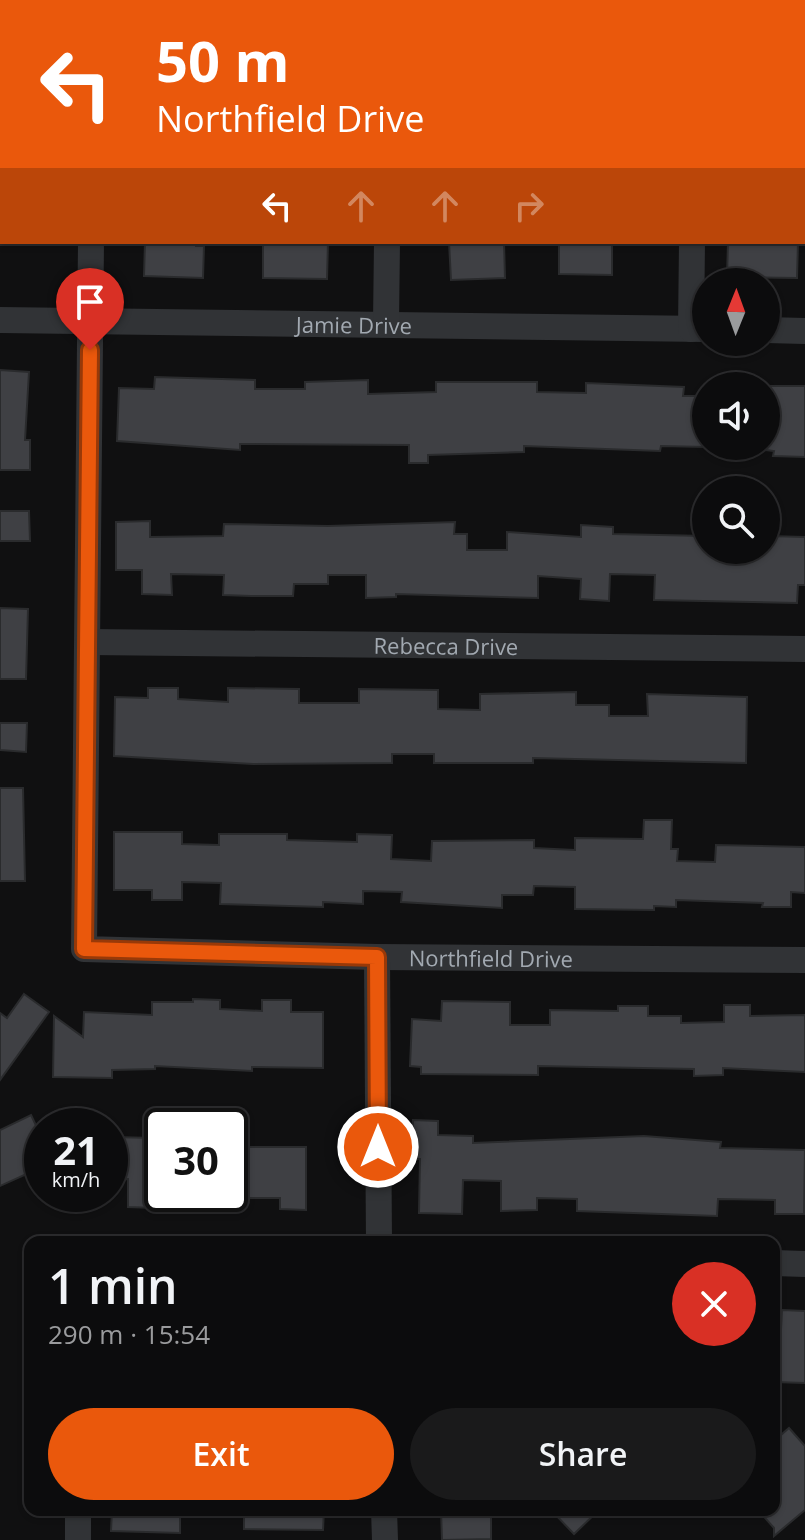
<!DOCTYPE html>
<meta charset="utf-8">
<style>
body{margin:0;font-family:"Open Sans",sans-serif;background:#1a1a1b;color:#f1f3f6;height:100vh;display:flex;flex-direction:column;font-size:30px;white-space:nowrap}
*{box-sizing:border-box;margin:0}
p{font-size:26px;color:#9a9b9d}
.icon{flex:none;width:44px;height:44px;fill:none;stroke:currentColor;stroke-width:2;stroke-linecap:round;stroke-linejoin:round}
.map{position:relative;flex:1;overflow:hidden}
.panel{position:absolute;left:24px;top:1236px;width:756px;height:280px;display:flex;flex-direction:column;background:#0c0c0d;border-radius:16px;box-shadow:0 2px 6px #0004,0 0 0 2px #2c2c2e}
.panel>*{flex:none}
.top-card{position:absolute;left:0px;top:0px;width:806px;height:244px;box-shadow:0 2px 6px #0004,0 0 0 2px #2c2c2e;background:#ea580c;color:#fff;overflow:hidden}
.needle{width:52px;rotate:1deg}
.buttons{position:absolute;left:692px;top:268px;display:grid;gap:16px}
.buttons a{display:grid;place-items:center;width:88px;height:88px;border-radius:50%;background:#0c0c0d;box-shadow:0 2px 6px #0004,0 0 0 2px #2c2c2e;font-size:40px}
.speed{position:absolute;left:24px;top:1108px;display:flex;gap:16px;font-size:40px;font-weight:700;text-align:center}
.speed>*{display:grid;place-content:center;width:104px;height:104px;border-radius:50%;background:#0c0c0d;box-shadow:0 2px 6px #0004,0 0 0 2px #2c2c2e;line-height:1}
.speed small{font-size:20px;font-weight:400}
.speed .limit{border:4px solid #111;border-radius:12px;background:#fff;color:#111}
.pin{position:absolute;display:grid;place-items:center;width:68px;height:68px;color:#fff;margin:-82px -34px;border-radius:50% 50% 50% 0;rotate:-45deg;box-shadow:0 0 8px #0007}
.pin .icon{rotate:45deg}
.me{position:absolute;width:88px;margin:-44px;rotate:0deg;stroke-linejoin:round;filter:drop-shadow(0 0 6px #0008)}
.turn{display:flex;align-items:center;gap:28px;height:168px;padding:0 24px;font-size:36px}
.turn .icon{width:104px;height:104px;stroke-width:2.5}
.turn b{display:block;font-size:56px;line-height:68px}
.lanes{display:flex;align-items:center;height:76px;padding:0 24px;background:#0003;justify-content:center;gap:40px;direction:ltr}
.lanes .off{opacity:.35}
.round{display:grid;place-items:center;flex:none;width:84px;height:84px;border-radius:42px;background:#1a1a1b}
.overview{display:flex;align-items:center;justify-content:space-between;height:136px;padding:0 24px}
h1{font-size:48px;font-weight:600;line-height:60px}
.cta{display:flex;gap:16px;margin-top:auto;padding:16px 24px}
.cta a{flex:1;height:92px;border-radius:48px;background:#ea580c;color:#fff;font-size:32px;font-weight:600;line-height:92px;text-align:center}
.cta a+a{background:#1a1a1b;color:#f1f3f6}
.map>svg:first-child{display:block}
</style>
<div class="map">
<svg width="805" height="1540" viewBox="0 0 805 1540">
<rect width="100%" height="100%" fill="#101011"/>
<g fill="#3f4044" stroke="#2a2b2d" stroke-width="2">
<path d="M 145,242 L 196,242 L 196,246 L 204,246 L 203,278 L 144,276 Z"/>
<path d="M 263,242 L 328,242 L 327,279 L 263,278 Z"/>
<path d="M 449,242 L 504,242 L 505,278 L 451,280 Z"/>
<path d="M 612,242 L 612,275 L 559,274 L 559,243 Z"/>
<path d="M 728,242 L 798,242 L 797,278 L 727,277 Z"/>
<path d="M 0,370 L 29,372 L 25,440 L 30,440 L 30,470 L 0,470 Z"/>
<path d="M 155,377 L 255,380 L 255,389 L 305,389 L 305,382 L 368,380 L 368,394 L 436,392 L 436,382 L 537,382 L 537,392 L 586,393 L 586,383 L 684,387 L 683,396 L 706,396 L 706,447 L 661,446 L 660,451 L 524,446 L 524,452 L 428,455 L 428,463 L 409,463 L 409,445 L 240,444 L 240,450 L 117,441 L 119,388 L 154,389 Z"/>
<path d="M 766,386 L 805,386 L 805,457 L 773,456 L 774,451 L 766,450 Z"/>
<path d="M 0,511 L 29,511 L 30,541 L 0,541 Z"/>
<path d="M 150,521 L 150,537 L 223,536 L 224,524 L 328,526 L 455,522 L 454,534 L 467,534 L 467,550 L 507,550 L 507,532 L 581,537 L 581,525 L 613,527 L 613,534 L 706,536 L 706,550 L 768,550 L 769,536 L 805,537 L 805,585 L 798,585 L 797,603 L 654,600 L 655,575 L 610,574 L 609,601 L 580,599 L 581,579 L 538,576 L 538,598 L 396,594 L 396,597 L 366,598 L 366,575 L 328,575 L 328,584 L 294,584 L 293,596 L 251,596 L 223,595 L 224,575 L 171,574 L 172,595 L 142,594 L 142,570 L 116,570 L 116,522 Z"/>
<path d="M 0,608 L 28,609 L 26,679 L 0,679 Z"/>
<path d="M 148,688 L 178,688 L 178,699 L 228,702 L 228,688 L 299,689 L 299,703 L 359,703 L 359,689 L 438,690 L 438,709 L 480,710 L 480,694 L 576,692 L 576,705 L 609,705 L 609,716 L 648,716 L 647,694 L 747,697 L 746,763 L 533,758 L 533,763 L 434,763 L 434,754 L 392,754 L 392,763 L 253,764 L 114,756 L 115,697 L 148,698 Z"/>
<path d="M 0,723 L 27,723 L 26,752 L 0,750 Z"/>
<path d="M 0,788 L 23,788 L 25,881 L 0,881 Z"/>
<path d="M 644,820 L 672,820 L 671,849 L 678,849 L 677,861 L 715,862 L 716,845 L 805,847 L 805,893 L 791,892 L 791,907 L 762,907 L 763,903 L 676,900 L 676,907 L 654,906 L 654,910 L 575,909 L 575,887 L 534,886 L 533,895 L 502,895 L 502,908 L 401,902 L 402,892 L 363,891 L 363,904 L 323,902 L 323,907 L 220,904 L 221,883 L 182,882 L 182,900 L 152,900 L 152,890 L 114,890 L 114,832 L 182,832 L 182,844 L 219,845 L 219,834 L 287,834 L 287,840 L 357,842 L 357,834 L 392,835 L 391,859 L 431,861 L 432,841 L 534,840 L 534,848 L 575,850 L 575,838 L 643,839 Z"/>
<path d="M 24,994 L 49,1012 L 0,1080 L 0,1013 L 7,1018 Z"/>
<path d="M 193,999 L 220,1000 L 220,1009 L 262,1011 L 262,1000 L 291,1000 L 291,1012 L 323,1012 L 323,1068 L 252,1067 L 252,1071 L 155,1066 L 155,1069 L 112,1070 L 112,1078 L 53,1077 L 54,1016 L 83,1037 L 84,1012 L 152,1015 L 152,1002 L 193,1002 Z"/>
<path d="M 442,1001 L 510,1002 L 510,1025 L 550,1025 L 550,1010 L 618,1011 L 618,1006 L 648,1006 L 648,1016 L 681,1016 L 681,1023 L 724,1022 L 724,1005 L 750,1005 L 750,1016 L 805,1015 L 805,1072 L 723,1068 L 723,1075 L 694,1076 L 694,1069 L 538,1066 L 538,1075 L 421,1074 L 421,1067 L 410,1066 L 412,1019 L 441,1021 Z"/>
<path d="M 31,1115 L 42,1138 L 42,1167 L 0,1186 L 0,1130 Z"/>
<path d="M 413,1120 L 438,1121 L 438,1135 L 473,1136 L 473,1143 L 644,1136 L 721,1142 L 720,1148 L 805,1150 L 804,1214 L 775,1214 L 775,1200 L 718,1199 L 717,1216 L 577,1211 L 577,1199 L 537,1198 L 537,1210 L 501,1211 L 501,1181 L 463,1180 L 462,1214 L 419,1213 L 420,1159 L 412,1159 Z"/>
<path d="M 110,1137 L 156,1138 L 155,1208 L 128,1207 L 128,1179 L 110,1180 Z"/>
<path d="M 230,1147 L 306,1147 L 306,1210 L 280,1209 L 280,1198 L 230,1198 Z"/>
<path d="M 782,1310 L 805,1311 L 805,1383 L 774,1382 L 774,1329 L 781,1329 Z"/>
<path d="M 789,1428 L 805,1446 L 805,1510 L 774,1536 L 774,1528 L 758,1510 L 774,1510 L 774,1441 Z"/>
<path d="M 112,1510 L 180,1510 L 180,1533 L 111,1531 Z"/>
<path d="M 244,1510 L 324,1510 L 323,1530 L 244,1529 Z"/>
<path d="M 441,1510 L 491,1510 L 491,1539 L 442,1540 Z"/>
<path d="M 551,1510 L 599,1510 L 574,1534 Z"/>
</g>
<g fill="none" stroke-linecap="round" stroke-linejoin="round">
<g stroke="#313336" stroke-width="26">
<path d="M 694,0 L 694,2"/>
<path d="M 804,89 L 805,89"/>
<path id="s1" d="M 91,242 L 84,949 L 377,957 L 805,960"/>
<path id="s2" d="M 0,320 L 706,329"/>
<path d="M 386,323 L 387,242"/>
<path d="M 691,329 L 692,242"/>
<path d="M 766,330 L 805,331"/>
<path id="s3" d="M 88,642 L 805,649"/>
<path d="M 377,957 L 379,1242"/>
<path d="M 774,1263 L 805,1264"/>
<path d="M 384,1510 L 385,1540"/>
<path d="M 78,1540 L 78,1510"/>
</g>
</g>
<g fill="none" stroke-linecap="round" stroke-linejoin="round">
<g stroke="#983908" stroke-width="20">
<path id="route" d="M 90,350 L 84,949 L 377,957 L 378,1147"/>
</g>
<use href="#route" stroke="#ea580c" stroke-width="14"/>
</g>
<g text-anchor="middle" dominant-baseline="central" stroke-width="7" stroke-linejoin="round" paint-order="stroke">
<g font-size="22" fill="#a2a9b1" stroke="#0b0b0c">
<text stroke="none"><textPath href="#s2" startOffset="354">Jamie Drive</textPath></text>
<text stroke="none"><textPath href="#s3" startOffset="358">Rebecca Drive</textPath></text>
<text stroke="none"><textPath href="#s1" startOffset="1114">Northfield Drive</textPath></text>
</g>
</g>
</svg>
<div class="buttons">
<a><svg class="needle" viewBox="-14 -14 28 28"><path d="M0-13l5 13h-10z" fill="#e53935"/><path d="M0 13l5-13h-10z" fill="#9a9b9d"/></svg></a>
<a><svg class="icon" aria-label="sound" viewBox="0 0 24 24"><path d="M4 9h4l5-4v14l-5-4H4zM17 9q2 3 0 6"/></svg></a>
<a><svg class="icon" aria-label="search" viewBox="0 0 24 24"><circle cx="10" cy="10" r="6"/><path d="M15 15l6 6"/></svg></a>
</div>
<div class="speed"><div>21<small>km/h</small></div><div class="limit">30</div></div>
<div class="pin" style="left:90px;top:350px;background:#d93025"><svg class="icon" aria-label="arrive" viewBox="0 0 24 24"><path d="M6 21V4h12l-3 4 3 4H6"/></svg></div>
<svg class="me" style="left:378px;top:1147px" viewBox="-20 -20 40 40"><circle r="17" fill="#ea580c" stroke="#fff" stroke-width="3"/><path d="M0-11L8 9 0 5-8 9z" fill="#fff"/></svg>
<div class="top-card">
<div class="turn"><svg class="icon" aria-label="left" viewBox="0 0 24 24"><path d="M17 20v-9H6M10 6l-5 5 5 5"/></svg><div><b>50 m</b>Northfield Drive</div></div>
<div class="lanes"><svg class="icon" aria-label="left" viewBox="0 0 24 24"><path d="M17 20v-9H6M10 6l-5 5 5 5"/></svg><svg class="icon off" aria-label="ahead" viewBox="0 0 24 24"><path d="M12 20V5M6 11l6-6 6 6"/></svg><svg class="icon off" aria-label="ahead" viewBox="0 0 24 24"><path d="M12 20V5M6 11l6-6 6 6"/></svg><svg class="icon off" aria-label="right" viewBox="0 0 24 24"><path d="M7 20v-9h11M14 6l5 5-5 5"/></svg></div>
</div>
<section class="panel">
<div class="overview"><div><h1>1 min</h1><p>290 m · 15:54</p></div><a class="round" style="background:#d93025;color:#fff"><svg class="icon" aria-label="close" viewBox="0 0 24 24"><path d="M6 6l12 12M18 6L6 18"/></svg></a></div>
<div class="cta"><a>Exit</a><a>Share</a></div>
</section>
</div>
